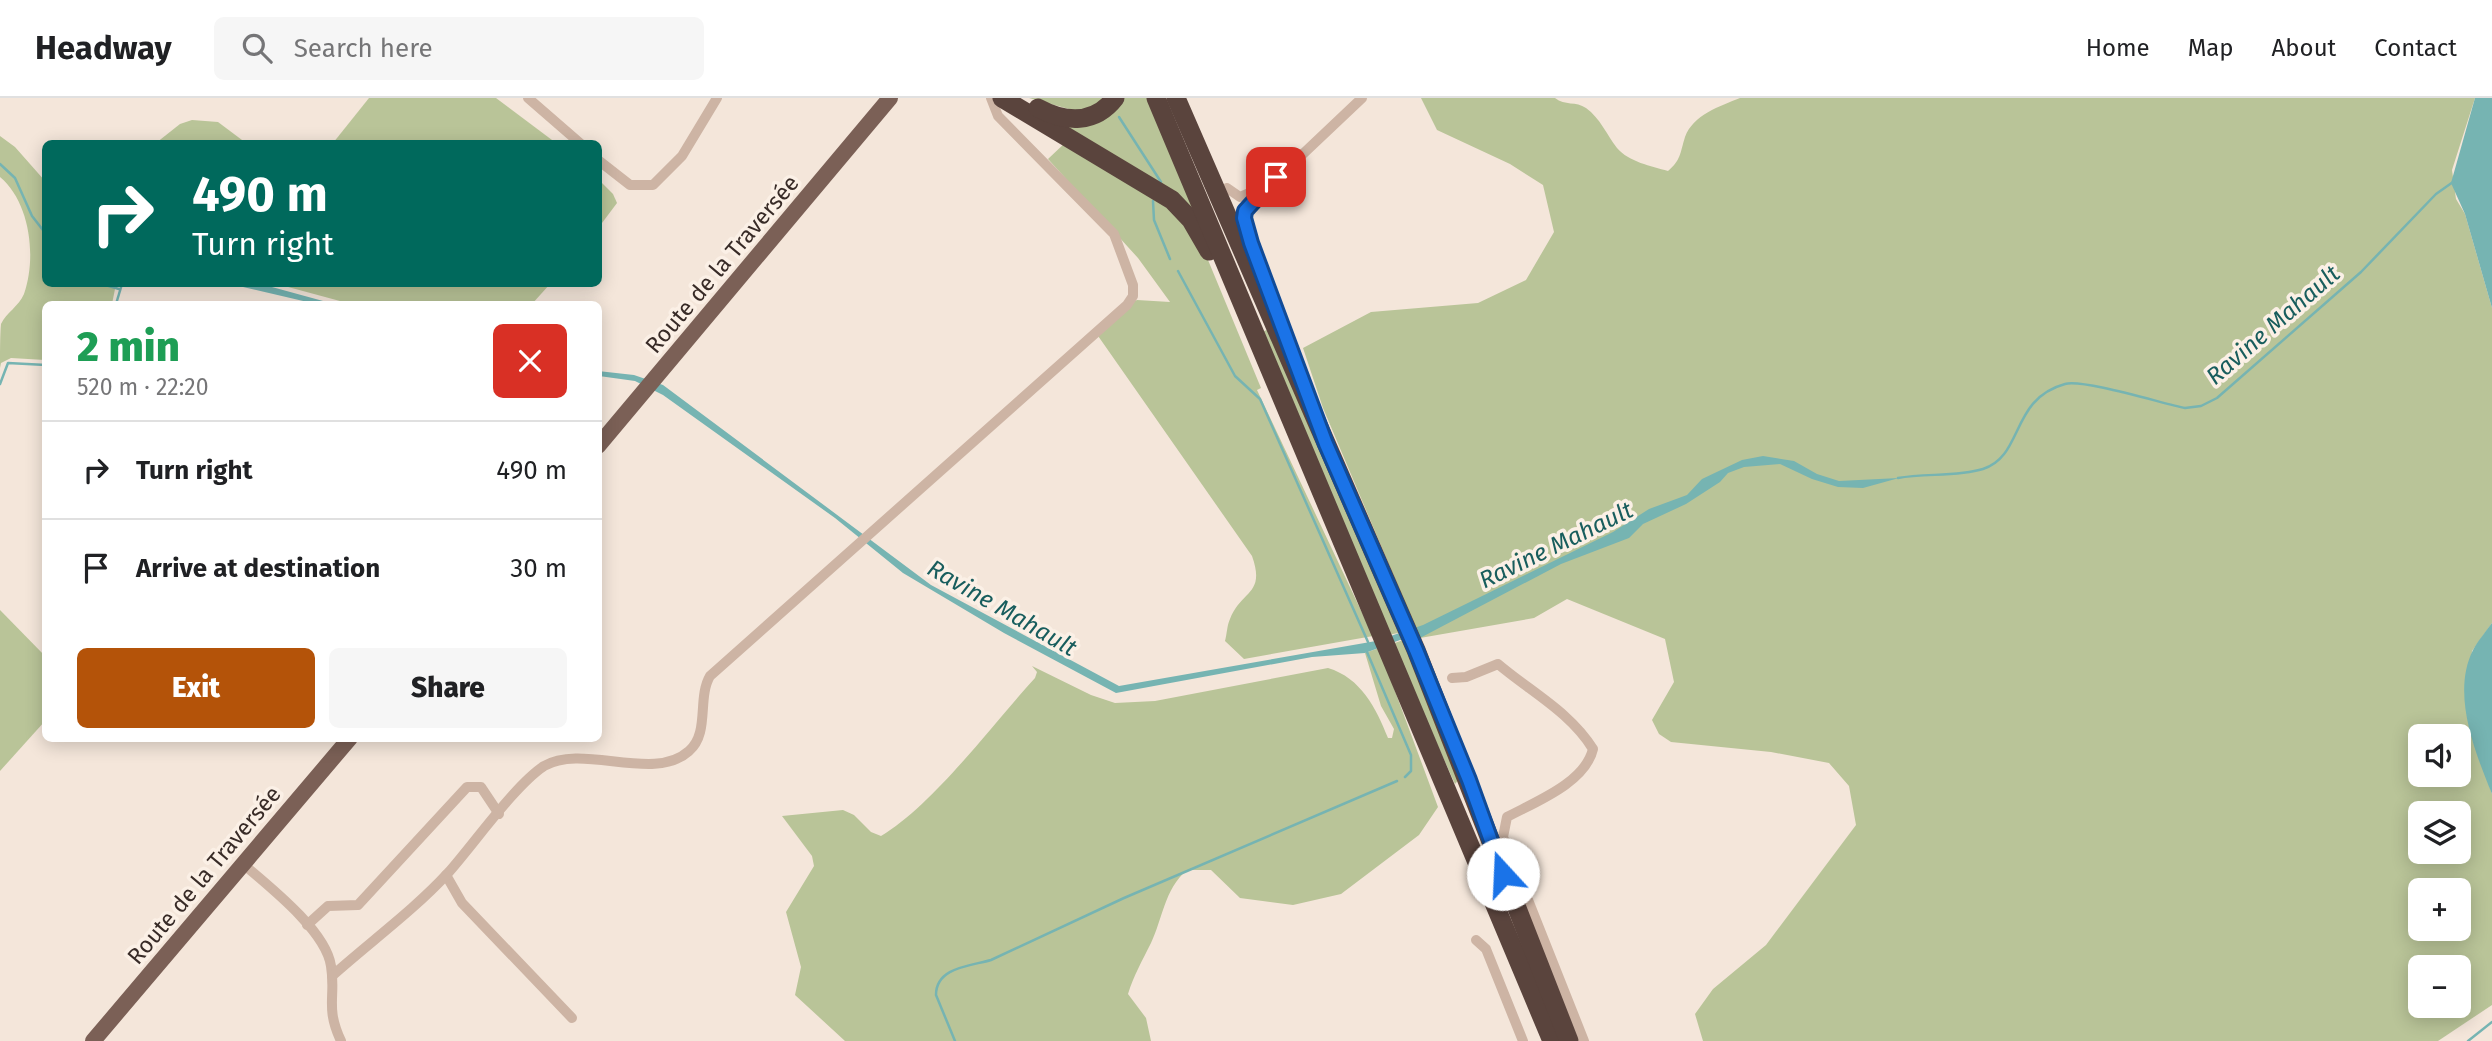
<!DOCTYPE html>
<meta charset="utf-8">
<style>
body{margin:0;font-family:"Fira Sans",sans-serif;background:#f6f6f6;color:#202124;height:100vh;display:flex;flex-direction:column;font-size:26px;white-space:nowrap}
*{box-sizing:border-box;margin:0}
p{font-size:23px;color:#757577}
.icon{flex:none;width:38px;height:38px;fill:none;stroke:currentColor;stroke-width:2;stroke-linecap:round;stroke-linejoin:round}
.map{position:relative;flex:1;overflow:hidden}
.sheet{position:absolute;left:42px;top:203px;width:560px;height:441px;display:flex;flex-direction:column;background:#fff;border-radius:10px;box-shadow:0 4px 18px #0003}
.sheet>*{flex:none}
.top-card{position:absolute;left:42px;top:42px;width:560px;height:147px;border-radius:10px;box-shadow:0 4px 18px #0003;background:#00695c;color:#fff;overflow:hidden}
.controls{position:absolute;left:2408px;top:626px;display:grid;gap:14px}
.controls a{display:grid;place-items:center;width:63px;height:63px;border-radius:10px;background:#fff;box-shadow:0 4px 18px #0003;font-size:35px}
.pin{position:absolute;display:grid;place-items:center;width:60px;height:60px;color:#fff;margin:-30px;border-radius:14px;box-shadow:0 4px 10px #0006}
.me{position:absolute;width:77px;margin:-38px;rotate:340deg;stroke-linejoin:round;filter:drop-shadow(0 0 5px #0008)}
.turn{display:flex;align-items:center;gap:24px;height:147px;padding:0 35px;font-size:32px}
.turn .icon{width:91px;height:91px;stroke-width:2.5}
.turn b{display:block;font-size:49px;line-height:60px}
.round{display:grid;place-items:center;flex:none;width:74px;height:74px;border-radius:10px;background:#f6f6f6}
.summary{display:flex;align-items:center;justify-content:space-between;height:119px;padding:0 35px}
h1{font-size:42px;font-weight:800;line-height:52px;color:#1e9e55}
.action{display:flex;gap:14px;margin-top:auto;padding:14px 35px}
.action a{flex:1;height:80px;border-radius:10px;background:#b45309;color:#fff;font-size:28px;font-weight:800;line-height:80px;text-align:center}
.action a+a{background:#f6f6f6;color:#202124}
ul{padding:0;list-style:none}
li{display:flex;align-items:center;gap:21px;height:98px;padding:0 35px;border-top:2px solid #e0e0e0}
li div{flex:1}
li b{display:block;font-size:26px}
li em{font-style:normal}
header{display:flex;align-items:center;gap:42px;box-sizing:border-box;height:98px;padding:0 35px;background:#fff;border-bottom:2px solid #e0e0e0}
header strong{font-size:33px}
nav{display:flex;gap:38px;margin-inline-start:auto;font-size:24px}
.search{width:490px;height:63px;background:#f6f6f6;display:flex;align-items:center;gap:18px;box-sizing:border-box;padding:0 24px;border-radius:10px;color:#757577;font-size:26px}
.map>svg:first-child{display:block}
</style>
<header>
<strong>Headway</strong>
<div class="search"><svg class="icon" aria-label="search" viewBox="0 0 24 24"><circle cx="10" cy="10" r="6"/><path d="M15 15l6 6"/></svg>Search here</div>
<nav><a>Home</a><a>Map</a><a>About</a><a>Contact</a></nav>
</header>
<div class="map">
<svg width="2492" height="943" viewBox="0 0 2492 943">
<rect width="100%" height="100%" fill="#f4e6da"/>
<g fill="#b9c498" fill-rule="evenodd">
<path d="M 369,0 L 496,0 L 556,45 L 333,45 Z"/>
<path d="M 1029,0 L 1111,0 L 1087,16 Z"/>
<path d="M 1124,0 L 1148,0 L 1194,113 L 1063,29 Z"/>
<path d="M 1421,0 L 1555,0 C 1565,8 1576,3 1586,10 C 1600,20 1607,37 1617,50 C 1629,64 1651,68 1668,73 C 1681,62 1680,55 1685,39 C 1693,17 1720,8 1740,0 L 2475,0 L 2452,72 L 2456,101 L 2465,116 L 2492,210 L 2492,525 L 2472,553 L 2468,623 L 2492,696 L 2492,907 L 2438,943 L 1703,943 L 1695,916 L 1713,891 L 1766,847 L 1856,727 L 1849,688 L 1829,665 L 1771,654 L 1671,644 L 1659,636 L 1652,622 L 1674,584 L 1665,541 L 1567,501 L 1534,520 L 1420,540 L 1323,310 L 1303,250 L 1371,214 L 1478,205 L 1526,182 L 1554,134 L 1543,87 L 1510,66 L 1437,32 ZM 2420,639 L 2459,639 L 2459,677 L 2420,677 ZM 2420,716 L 2459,716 L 2459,754 L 2420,754 ZM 2420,793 L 2459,793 L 2459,831 L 2420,831 ZM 2420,870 L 2459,870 L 2459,908 L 2420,908 Z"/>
<path d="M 192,22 L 218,24 L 246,45 L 156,45 L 180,26 Z"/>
<path d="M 0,38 L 15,49 L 45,83 L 46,186 L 116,186 L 112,206 L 46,206 L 45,262 L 11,260 L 1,265 L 0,270 C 0,258 0,236 1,226 C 6,215 19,208 24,196 C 37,159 30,104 0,79 Z"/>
<path d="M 1067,43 L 1170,106 L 1208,162 L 1261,290 L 1257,292 L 1373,538 L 1244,561 L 1225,543 C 1227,536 1227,527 1230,521 C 1241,492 1266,497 1252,458 L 1096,235 L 1127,207 L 1137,202 L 1170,204 L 1138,160 L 1048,61 Z"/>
<path d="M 599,82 L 613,96 L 617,105 L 599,129 Z"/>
<path d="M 277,186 L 550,186 L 532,206 L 351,206 Z"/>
<path d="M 1270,231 L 1403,534 L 1388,537 L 1261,234 Z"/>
<path d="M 0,512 L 46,559 L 45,623 L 0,673 Z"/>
<path d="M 1406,541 L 1461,679 L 1455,686 L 1392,546 Z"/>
<path d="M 1379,550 L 1438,709 L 1419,737 L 1341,796 L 1293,807 L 1240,800 L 1211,772 L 1187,772 C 1164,792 1163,820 1151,845 C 1142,863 1134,877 1128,896 L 1146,920 L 1151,943 L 845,943 L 795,897 L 801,869 L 786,814 L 814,768 L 812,758 L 782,718 L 843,712 L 854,717 L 871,734 L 881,738 C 933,707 993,626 1035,580 L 1037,574 L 1032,568 L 1091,597 L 1115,605 L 1155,603 L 1328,570 C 1361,580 1376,610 1388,640 L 1392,640 L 1394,631 L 1381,608 L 1365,555 Z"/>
</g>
<g fill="#76b4b2">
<path d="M 2475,0 L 2492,0 L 2492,210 L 2465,116 L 2451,85 Z"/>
<path d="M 230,186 L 261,186 L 334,206 L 316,206 Z"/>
<path d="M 598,273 L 634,277 L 663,287 L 931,487 L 1119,588 L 1376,543 L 1423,527 L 1613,434 L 1649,411 L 1687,397 L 1702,381 L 1742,362 L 1763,358 L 1794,363 L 1817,376 L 1839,383 L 1899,380 L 1863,390 L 1838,389 L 1812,381 L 1780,366 L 1744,369 L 1728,375 L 1720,384 L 1686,406 L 1643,426 L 1629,440 L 1561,466 L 1420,540 L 1400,542 L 1365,555 L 1312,559 L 1116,595 L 1004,535 L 903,475 L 835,420 L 663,297 L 635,283 L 599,278 Z"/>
<path d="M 2492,525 L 2492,696 C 2475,654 2451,596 2473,552 C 2478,543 2486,533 2492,525 Z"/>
</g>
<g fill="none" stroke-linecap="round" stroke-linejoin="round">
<g stroke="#76b4b2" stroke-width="2.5">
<path d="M 1119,19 L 1161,84"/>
<path d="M 0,66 L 15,80 L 32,118 L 46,136"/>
<path d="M 1153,103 L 1154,122 L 1170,161"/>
<path d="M 1178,173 L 1235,278 L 1260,301 L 1368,544"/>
<path d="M 102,186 L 119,191"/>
<path d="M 116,206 L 122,186"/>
<path d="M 0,286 L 8,265 L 46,267"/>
<path d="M 1898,380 C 1925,375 1957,379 1983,371 C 2024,358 2010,301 2065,286 C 2083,281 2161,305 2185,310 L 2201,308 L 2217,300 L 2361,174 L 2436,96 L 2453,84"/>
<path d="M 1367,554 L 1411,657 L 1411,673 L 1405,679"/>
<path d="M 955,943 L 936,897 C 936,869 971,868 991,862 L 1124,800 L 1397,683"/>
<path d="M 2468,943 L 2492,924"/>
</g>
<g stroke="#cdb4a4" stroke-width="10">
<path d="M 528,0 L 581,46"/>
<path d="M 598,62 L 630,87 L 653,87 L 682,58 L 717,0"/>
<path d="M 1227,90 L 1240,99 L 1258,91"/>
<path d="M 1251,145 L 1243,120 L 1248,108 L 1362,0"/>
<path d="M 1452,580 L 1466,579 L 1498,566 C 1531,594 1570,614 1593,651 C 1585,685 1535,704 1507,719 L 1503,739 L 1584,943"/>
<path d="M 243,766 C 270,789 326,833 331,868 C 336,899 325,909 341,943"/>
<path d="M 446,777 L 462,805 L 572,920"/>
<path d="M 307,827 L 328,808 L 358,807 L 467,689 L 481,689 L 499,716"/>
<path d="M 1476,842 L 1486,851 L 1523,943"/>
<path d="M 332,878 C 370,844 414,812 448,775 C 473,747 515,687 544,668 C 583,645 654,685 689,653 C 710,635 697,600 710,578 L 1127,207 L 1133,198 L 1133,187 L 1114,136 L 998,18 L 991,0"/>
</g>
<g stroke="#7b6056" stroke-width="16">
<path d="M 598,348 L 890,0"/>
<path d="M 93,943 L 350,640"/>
</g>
<g stroke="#5a443d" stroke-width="19">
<path d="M 1002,0 L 1172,102 L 1191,122 L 1209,153"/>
<path d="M 1156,0 L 1552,943"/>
<path d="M 1176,0 L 1416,552 L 1569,943"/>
<path d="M 1038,10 C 1066,25 1095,26 1115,0"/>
</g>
</g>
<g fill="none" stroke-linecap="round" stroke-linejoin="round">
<g stroke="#114b97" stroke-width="18">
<path id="route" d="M 1276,79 L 1245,113 L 1244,120 L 1251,145 L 1326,346 L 1416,552 L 1469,682 L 1503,776"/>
</g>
<use href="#route" stroke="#1a73e8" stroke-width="12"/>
</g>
<g text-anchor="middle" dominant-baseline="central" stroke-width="7" stroke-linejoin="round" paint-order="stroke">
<g font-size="23" fill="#382b27" stroke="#fbf0e6">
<text transform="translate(722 166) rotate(-50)">Route de la Traversée</text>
<text transform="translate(204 777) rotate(-50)">Route de la Traversée</text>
</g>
<g font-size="24" font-style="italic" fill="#185d5d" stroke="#fbf0e6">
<text transform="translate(2273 227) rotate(-41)">Ravine Mahault</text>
<text transform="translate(1556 447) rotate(-26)">Ravine Mahault</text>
<text transform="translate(1002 510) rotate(30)">Ravine Mahault</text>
</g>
</g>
</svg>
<div class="controls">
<a><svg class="icon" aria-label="sound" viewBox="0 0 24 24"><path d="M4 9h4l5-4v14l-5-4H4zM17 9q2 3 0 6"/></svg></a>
<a><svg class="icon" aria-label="layers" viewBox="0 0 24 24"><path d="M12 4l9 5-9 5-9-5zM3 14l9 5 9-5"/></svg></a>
<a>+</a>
<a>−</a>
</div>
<div class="pin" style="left:1276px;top:79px;background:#d93025"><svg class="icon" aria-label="arrive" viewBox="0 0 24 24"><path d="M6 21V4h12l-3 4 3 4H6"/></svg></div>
<svg class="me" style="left:1503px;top:776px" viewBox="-20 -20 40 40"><circle r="19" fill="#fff"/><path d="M0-13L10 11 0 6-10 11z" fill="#1a73e8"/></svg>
<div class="top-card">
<div class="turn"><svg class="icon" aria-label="right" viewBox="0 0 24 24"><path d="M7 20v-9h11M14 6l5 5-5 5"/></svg><div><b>490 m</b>Turn right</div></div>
</div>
<section class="sheet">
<div class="summary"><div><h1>2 min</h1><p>520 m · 22:20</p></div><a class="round" style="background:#d93025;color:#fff"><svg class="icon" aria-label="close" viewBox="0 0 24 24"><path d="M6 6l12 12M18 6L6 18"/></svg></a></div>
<ul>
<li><svg class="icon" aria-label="right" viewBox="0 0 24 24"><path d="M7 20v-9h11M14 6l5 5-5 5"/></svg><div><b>Turn right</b></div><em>490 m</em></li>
<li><svg class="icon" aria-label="arrive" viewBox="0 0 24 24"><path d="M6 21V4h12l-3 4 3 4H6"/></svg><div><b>Arrive at destination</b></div><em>30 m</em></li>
</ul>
<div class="action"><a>Exit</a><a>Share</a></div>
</section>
</div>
